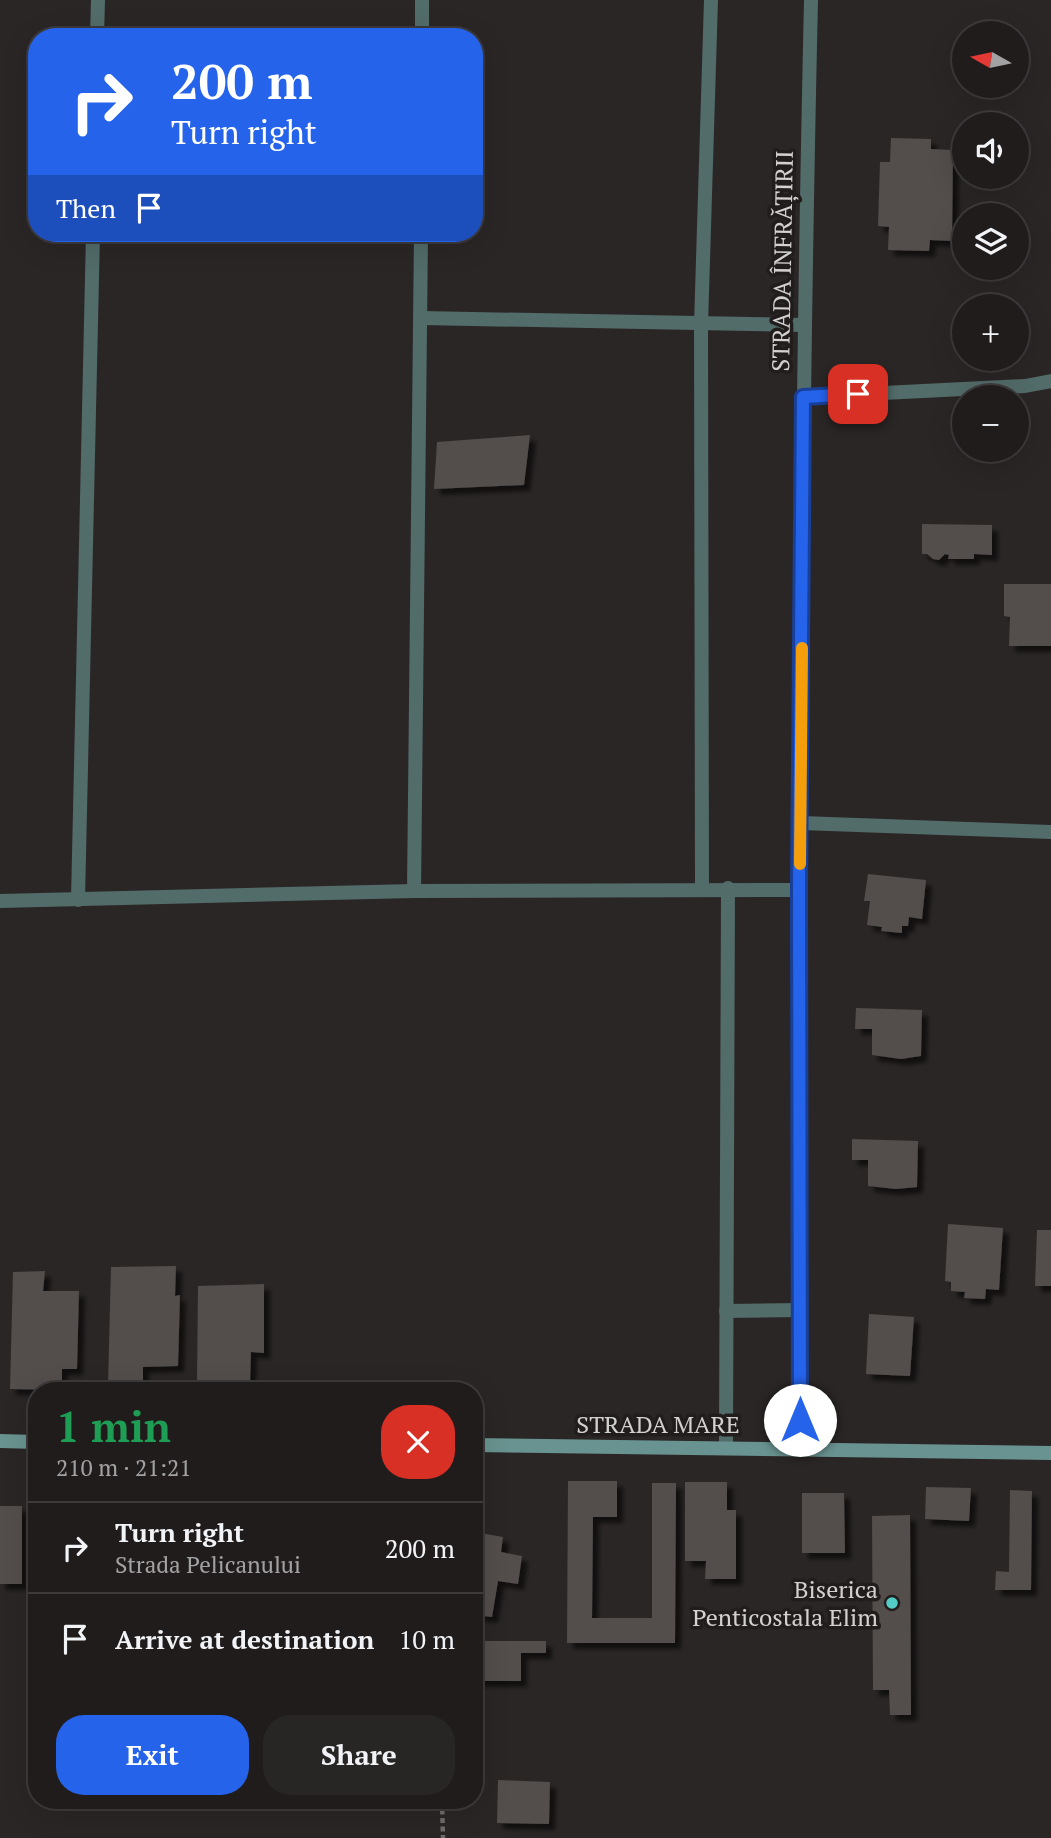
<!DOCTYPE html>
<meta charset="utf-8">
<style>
body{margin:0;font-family:"PT Serif",serif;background:#282525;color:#f1f3f6;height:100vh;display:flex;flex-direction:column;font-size:26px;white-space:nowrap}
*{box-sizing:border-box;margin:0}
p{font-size:23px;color:#a2a1a3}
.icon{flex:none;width:38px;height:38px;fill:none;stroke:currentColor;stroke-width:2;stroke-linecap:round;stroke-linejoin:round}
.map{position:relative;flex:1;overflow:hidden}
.side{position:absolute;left:28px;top:1382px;width:455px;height:427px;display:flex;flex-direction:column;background:#201c1c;border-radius:28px;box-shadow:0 7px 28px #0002,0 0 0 2px #3d3a3b}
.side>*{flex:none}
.top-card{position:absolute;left:28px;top:28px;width:455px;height:214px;border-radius:28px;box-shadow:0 7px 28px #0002,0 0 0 2px #3d3a3b;background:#2563eb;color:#fff;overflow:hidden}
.needle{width:46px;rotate:279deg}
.fabs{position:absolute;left:952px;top:21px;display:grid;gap:14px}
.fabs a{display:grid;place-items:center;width:77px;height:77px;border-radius:50%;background:#201c1c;box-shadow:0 7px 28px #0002,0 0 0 2px #3d3a3b;font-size:35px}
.pin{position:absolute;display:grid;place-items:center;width:60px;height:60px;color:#fff;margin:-30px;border-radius:14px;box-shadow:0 4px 10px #0006}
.me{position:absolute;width:77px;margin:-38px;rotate:0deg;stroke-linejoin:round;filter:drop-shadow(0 0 5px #0008)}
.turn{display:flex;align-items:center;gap:24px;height:147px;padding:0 28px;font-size:32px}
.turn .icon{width:91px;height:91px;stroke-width:2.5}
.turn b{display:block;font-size:49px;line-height:60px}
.then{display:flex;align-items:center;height:66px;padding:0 28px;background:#0003;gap:14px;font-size:26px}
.round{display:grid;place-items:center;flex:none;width:74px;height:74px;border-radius:28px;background:#282525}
.overview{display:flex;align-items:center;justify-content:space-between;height:119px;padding:0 28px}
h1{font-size:42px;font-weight:700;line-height:52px;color:#1e9e55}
.primary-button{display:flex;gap:14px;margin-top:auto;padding:14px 28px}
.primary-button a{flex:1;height:80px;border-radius:28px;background:#2563eb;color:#fff;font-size:28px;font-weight:700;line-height:80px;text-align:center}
.primary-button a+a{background:#282525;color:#f1f3f6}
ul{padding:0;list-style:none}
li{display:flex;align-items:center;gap:21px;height:91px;padding:0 28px;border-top:2px solid #3d3a3b}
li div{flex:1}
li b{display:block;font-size:26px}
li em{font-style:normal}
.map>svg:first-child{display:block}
</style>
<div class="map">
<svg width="1051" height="1838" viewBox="0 0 1051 1838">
<defs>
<filter id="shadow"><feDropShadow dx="6" dy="6" stdDeviation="2" flood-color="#0009"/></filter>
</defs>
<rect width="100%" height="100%" fill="#2b2626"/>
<g fill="#524d4c" filter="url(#shadow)">
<path d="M 891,138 L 931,139 L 931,149 L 953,150 L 952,241 L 930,240 L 929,251 L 888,250 L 889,227 L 878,226 L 880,162 L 890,162 Z"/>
<path d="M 530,435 L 524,485 L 434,489 L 437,442 Z"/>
<path d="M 922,524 L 992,525 L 992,555 L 974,554 L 974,559 L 948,559 L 949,555 L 945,554 L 939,560 L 933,559 L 927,554 L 922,554 Z"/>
<path d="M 1004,584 L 1051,584 L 1051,646 L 1009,646 L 1010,617 L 1004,616 Z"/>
<path d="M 868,874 L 926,880 L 922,919 L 909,917 L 908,926 L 902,926 L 902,933 L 881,931 L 882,927 L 867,925 L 870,901 L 864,901 Z"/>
<path d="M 856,1008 L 922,1010 L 921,1056 L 901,1059 L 872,1055 L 872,1029 L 855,1029 Z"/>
<path d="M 852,1139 L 918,1141 L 917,1187 L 896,1189 L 868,1186 L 868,1160 L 852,1160 Z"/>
<path d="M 948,1224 L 1003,1228 L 999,1290 L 986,1289 L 985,1299 L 964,1298 L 965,1292 L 951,1291 L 951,1282 L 945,1281 Z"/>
<path d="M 1037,1230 L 1051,1230 L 1051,1286 L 1035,1286 Z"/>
<path d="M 176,1266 L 175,1296 L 180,1295 L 178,1366 L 143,1367 L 143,1387 L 108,1385 L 111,1267 Z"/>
<path d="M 45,1271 L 43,1291 L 79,1291 L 77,1369 L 62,1369 L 62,1390 L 10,1389 L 13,1272 Z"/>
<path d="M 264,1284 L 264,1353 L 251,1352 L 250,1383 L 197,1383 L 198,1286 Z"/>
<path d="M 869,1314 L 914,1317 L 910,1376 L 866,1374 Z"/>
<path d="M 32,1478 L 37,1478 L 37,1582 L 31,1582 Z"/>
<path d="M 568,1481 L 617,1481 L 617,1517 L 593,1517 L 592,1618 L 652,1618 L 652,1483 L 676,1483 L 675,1643 L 567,1643 Z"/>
<path d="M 685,1482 L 727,1482 L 727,1510 L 736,1510 L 736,1579 L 705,1579 L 706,1561 L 685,1561 Z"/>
<path d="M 926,1487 L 971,1488 L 969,1521 L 925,1519 Z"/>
<path d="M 1010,1490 L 1032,1491 L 1031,1590 L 995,1590 L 996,1571 L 1009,1572 Z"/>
<path d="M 802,1493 L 844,1493 L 845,1553 L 802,1553 Z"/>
<rect x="0" y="1506" width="22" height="78"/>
<path d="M 910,1515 L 911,1715 L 890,1715 L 889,1690 L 873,1690 L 872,1516 Z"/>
<path d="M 474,1532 L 503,1537 L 501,1552 L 522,1556 L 518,1584 L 498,1581 L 492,1617 L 474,1615 Z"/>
<path d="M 476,1641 L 546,1641 L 546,1653 L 521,1653 L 521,1681 L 476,1681 Z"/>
<path d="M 498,1780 L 550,1782 L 549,1824 L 497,1823 Z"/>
</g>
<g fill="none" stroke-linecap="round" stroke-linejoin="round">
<path stroke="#706b6b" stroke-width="4.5" stroke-dasharray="5 3.5" stroke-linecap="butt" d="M 442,1801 L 443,1838"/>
<g stroke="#526c6a" stroke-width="14">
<path d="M 97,37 L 98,0"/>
<path d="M 422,37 L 422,0"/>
<path d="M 421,318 L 804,325"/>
<path d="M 803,397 L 1025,386 L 1051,381"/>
<path d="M 801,823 L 1051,832"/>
<path d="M 702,887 L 701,325 L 711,0"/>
<path d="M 414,891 L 421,233"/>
<path d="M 78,900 L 93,233"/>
<path d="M 0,901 L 414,891 L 799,890"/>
<path d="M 726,1311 L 800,1310"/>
<path d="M 726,1447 L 728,888"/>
<path d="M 800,1448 C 799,965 800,483 811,0"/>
</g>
<g stroke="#699390" stroke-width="14">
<path d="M 0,1441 L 37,1442"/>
<path d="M 474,1445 L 1051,1453"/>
</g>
</g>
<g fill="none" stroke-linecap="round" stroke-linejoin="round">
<g stroke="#184099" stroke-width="18">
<path id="route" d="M 800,1420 L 799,890 L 803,397 L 858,394"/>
</g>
<use href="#route" stroke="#2563eb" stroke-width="12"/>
<path stroke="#f59e0b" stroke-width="12" d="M 800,864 L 802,648"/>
</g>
<circle fill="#54cdc6" stroke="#221d1d" stroke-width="2.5" cx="892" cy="1603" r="7"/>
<g text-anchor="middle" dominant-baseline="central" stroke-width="7" stroke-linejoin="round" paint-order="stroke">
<g font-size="24" fill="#d3d0d0" stroke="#221d1d">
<text transform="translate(782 261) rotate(-89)">STRADA ÎNFRĂȚIRII</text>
<text x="658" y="1424">STRADA MARE</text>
</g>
<g font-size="24" fill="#d3d0d0" stroke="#221d1d" text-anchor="end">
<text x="878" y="1589">Biserica<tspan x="878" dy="28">Penticostala Elim</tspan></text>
</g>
</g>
</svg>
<div class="fabs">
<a><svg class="needle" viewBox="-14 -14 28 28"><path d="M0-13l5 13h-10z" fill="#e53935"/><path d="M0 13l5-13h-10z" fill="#a2a1a3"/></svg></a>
<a><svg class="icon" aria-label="sound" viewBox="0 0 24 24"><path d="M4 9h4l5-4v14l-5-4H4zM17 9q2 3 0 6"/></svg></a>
<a><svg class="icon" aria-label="layers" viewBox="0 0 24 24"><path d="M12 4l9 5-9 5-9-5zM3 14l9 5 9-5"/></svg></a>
<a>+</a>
<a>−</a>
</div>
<div class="pin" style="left:858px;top:394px;background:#d93025"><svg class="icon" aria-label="arrive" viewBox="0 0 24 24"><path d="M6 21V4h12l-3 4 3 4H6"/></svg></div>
<svg class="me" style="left:800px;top:1420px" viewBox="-20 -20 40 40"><circle r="19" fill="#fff"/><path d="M0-13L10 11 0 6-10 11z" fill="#2563eb"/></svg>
<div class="top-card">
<div class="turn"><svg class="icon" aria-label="right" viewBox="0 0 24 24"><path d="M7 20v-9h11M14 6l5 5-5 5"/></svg><div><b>200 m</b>Turn right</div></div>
<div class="then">Then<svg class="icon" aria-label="arrive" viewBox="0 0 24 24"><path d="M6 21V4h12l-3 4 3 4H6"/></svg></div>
</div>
<section class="side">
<div class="overview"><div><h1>1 min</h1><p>210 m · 21:21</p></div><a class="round" style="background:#d93025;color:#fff"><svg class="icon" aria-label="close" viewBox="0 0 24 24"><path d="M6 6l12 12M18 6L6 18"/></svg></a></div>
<ul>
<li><svg class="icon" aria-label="right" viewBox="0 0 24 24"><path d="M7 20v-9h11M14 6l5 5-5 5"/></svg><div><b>Turn right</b><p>Strada Pelicanului</p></div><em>200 m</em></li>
<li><svg class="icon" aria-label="arrive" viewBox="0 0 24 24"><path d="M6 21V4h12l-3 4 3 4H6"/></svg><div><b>Arrive at destination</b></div><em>10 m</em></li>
</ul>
<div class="primary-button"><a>Exit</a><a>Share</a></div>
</section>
</div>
